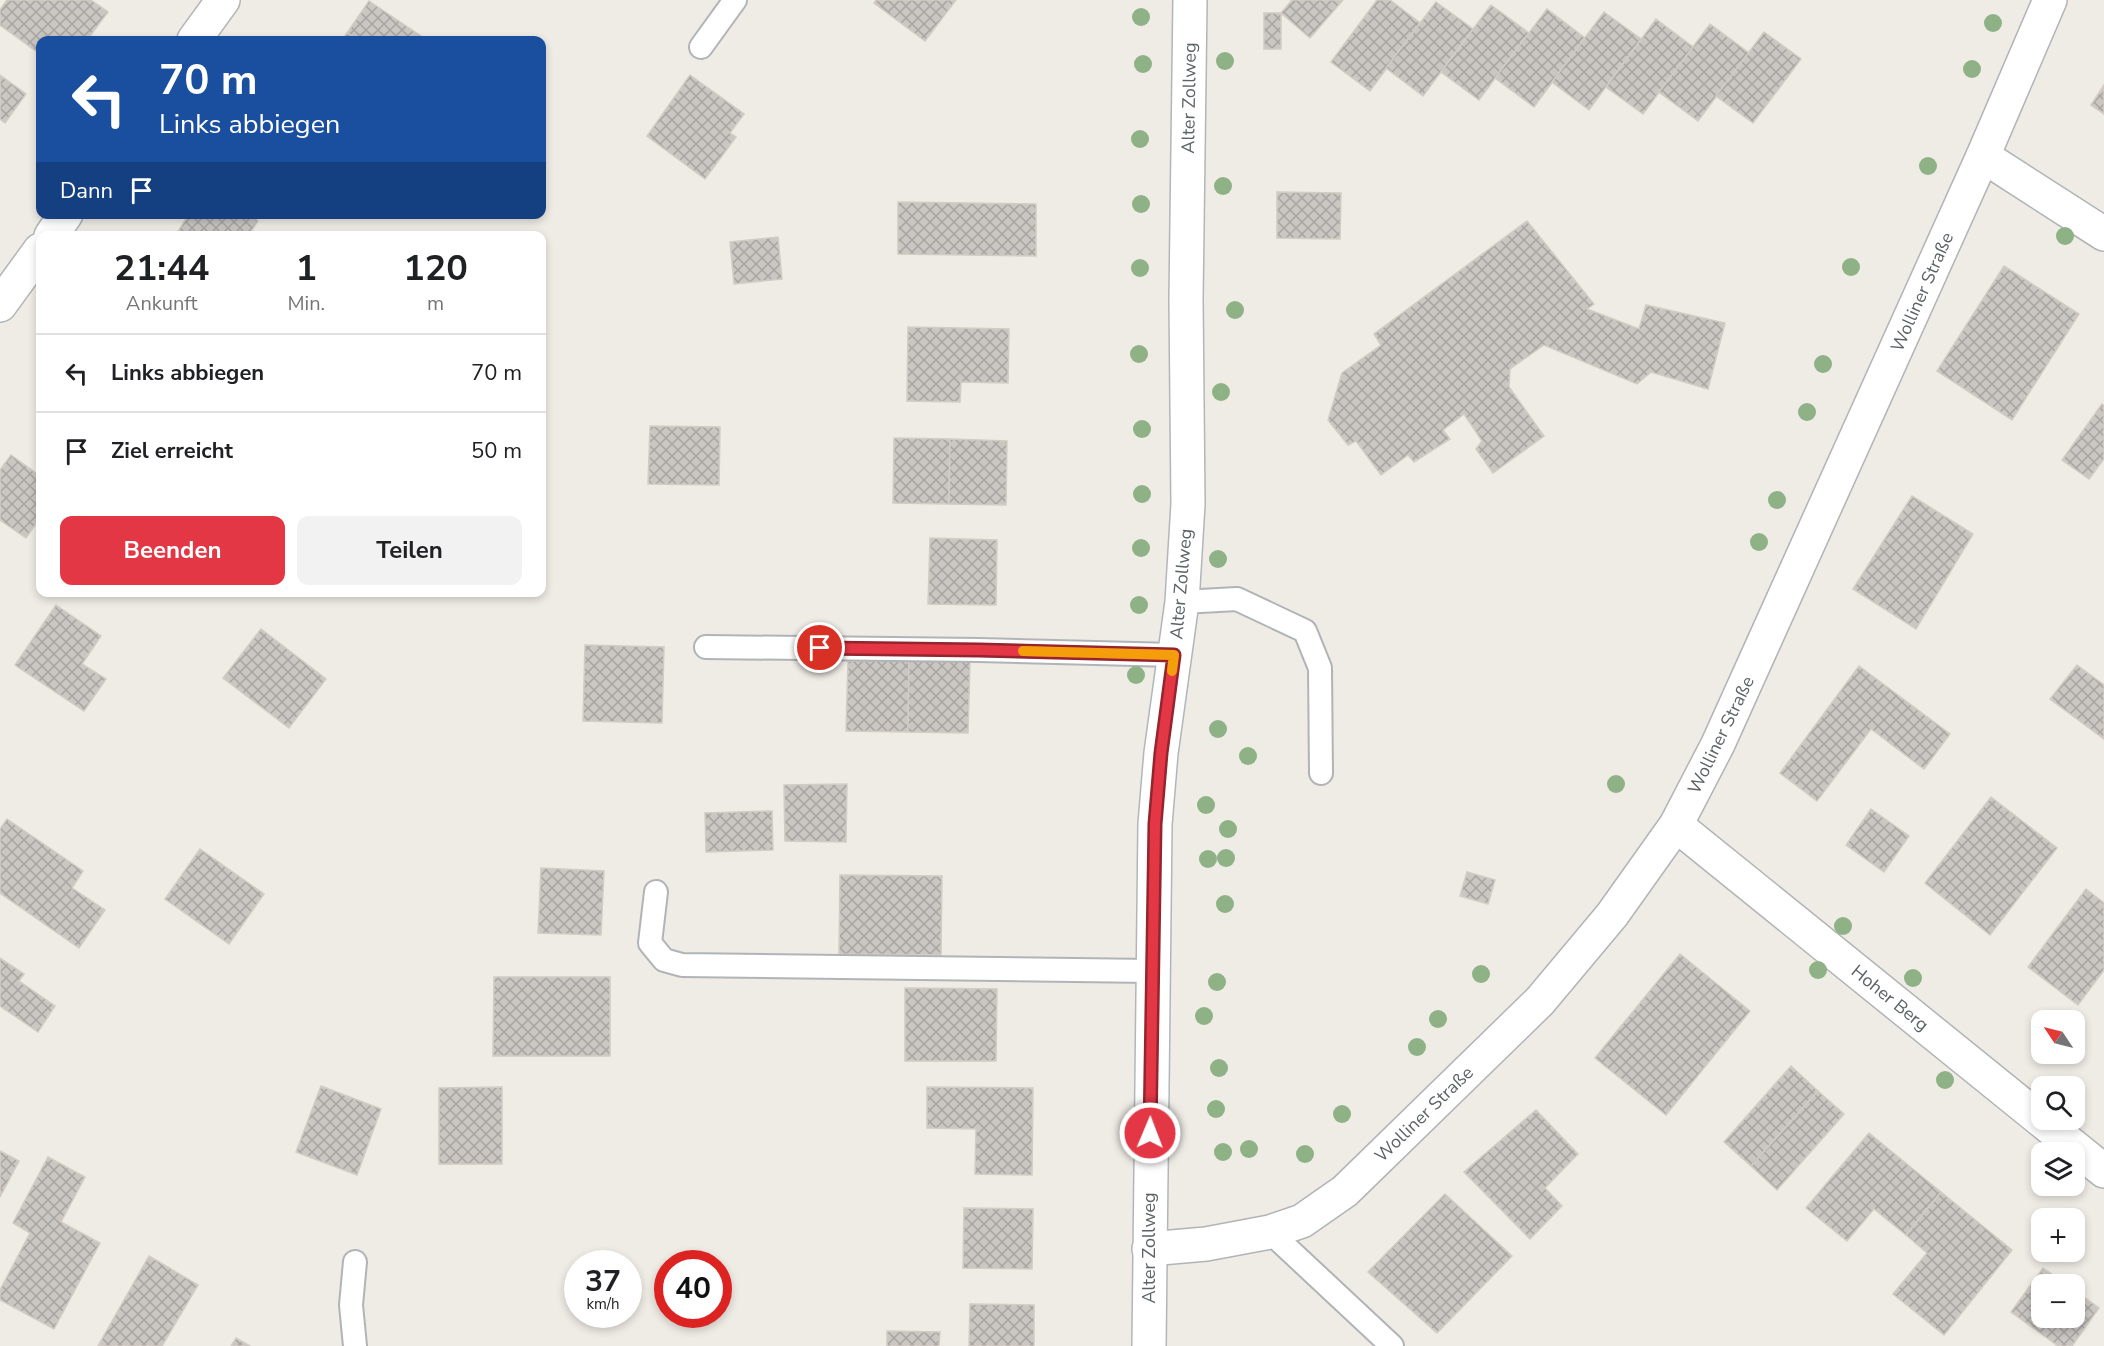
<!DOCTYPE html>
<html lang="de">
<meta charset="utf-8">
<style>
body{margin:0;font-family:"Nunito Sans",sans-serif;background:#f2f2f2;color:#202124;height:100vh;display:flex;flex-direction:column;font-size:22px;white-space:nowrap}
*{box-sizing:border-box;margin:0}
p{font-size:20px;color:#757577}
.icon{flex:none;width:33px;height:33px;fill:none;stroke:currentColor;stroke-width:2;stroke-linecap:round;stroke-linejoin:round}
.map{position:relative;flex:1;overflow:hidden}
.panel{position:absolute;left:36px;top:231px;width:510px;height:366px;display:flex;flex-direction:column;background:#fff;border-radius:12px;box-shadow:0 3px 9px #0003}
.panel>*{flex:none}
.top-card{position:absolute;left:36px;top:36px;width:510px;height:183px;border-radius:12px;box-shadow:0 3px 9px #0003;background:#1a4fa0;color:#fff;overflow:hidden}
.needle{width:39px;rotate:305deg}
.buttons{position:absolute;left:2031px;top:1010px;display:grid;gap:12px}
.buttons a{display:grid;place-items:center;width:54px;height:54px;border-radius:12px;background:#fff;box-shadow:0 3px 9px #0003;font-size:30px}
.speed{position:absolute;left:564px;top:1250px;display:flex;gap:12px;font-size:30px;font-weight:700;text-align:center}
.speed>*{display:grid;place-content:center;width:78px;height:78px;border-radius:50%;background:#fff;box-shadow:0 3px 9px #0003;line-height:1}
.speed small{font-size:15px;font-weight:400}
.speed .limit{border:9px solid #d22;background:#fff;color:#111}
.pin{position:absolute;display:grid;place-items:center;width:51px;height:51px;color:#fff;margin:-26px;border:3px solid #fff;border-radius:50%;box-shadow:0 2px 6px #0007}
.me{position:absolute;width:66px;margin:-33px;rotate:1deg;stroke-linejoin:round;filter:drop-shadow(0 0 4px #0008)}
.turn{display:flex;align-items:center;gap:21px;height:126px;padding:0 24px;font-size:27px}
.turn .icon{width:78px;height:78px;stroke-width:2.5}
.turn b{display:block;font-size:42px;line-height:51px}
.then{display:flex;align-items:center;height:57px;padding:0 24px;background:#0003;gap:12px;font-size:22px}
.eta{display:flex;justify-content:space-evenly;align-items:center;height:102px;text-align:center}
.eta b{font-size:36px;font-weight:700;line-height:42px}
.cta{display:flex;gap:12px;margin-top:auto;padding:12px 24px}
.cta a{flex:1;height:69px;border-radius:12px;background:#e33745;color:#fff;font-size:24px;font-weight:700;line-height:69px;text-align:center}
.cta a+a{background:#f2f2f2;color:#202124}
ul{padding:0;list-style:none}
li{display:flex;align-items:center;gap:18px;height:78px;padding:0 24px;border-top:2px solid #e0e0e0}
li div{flex:1}
li b{display:block;font-size:22px}
li em{font-style:normal}
.map>svg:first-child{display:block}
</style>
<div class="map">
<svg width="2104" height="1346" viewBox="0 0 2104 1346">
<defs>
<pattern id="building-cross-hatch" width="8" height="8" patternUnits="userSpaceOnUse" patternTransform="scale(1.5)"><rect width="8" height="8" fill="#cac6c2"/><path d="M0 0l8 8M0 8l8-8" fill="none" stroke="#a7a4a1"/></pattern>
</defs>
<rect width="100%" height="100%" fill="#efebe5"/>
<g fill="url(#building-cross-hatch)" stroke="#d3ccc4" stroke-width="1.5">
<path d="M 7,0 L 91,0 L 108,12 L 87,40 L 40,40 L 40,54 L 0,25 L 0,10 Z"/>
<path d="M 876,0 L 956,0 L 925,41 L 874,3 Z"/>
<path d="M 1292,0 L 1343,0 L 1310,38 L 1281,13 Z"/>
<path d="M 1377,0 L 1390,0 L 1420,23 L 1370,91 L 1331,62 Z"/>
<path d="M 369,1 L 427,40 L 359,40 L 347,33 Z"/>
<path d="M 1436,2 L 1473,29 L 1423,96 L 1386,68 Z"/>
<path d="M 1491,5 L 1529,33 L 1479,100 L 1441,72 Z"/>
<path d="M 1547,9 L 1585,38 L 1534,107 L 1495,78 Z"/>
<path d="M 1604,12 L 1641,39 L 1589,110 L 1552,82 Z"/>
<rect x="1264" y="13" width="17" height="36"/>
<path d="M 1656,19 L 1693,47 L 1643,114 L 1606,87 Z"/>
<path d="M 1710,24 L 1749,53 L 1698,121 L 1659,92 Z"/>
<path d="M 1764,32 L 1801,59 L 1753,123 L 1716,96 Z"/>
<path d="M 347,33 L 359,40 L 342,40 Z"/>
<path d="M 0,75 L 26,94 L 5,123 L 0,119 Z"/>
<path d="M 690,75 L 744,114 L 730,133 L 736,137 L 705,179 L 647,136 Z"/>
<path d="M 2104,85 L 2104,114 L 2091,105 Z"/>
<path d="M 1277,192 L 1341,193 L 1340,239 L 1277,238 Z"/>
<path d="M 898,202 L 1036,204 L 1036,256 L 898,254 Z"/>
<path d="M 189,214 L 249,214 L 258,221 L 248,236 L 175,236 Z"/>
<path d="M 1527,221 L 1594,304 L 1587,309 L 1639,329 L 1646,305 L 1725,323 L 1708,389 L 1651,372 L 1637,384 L 1544,345 L 1510,369 L 1509,387 L 1544,436 L 1493,473 L 1476,449 L 1482,441 L 1464,414 L 1443,430 L 1450,439 L 1414,462 L 1408,455 L 1381,475 L 1356,441 L 1348,445 L 1328,420 L 1342,373 L 1381,345 L 1374,334 Z"/>
<path d="M 778,237 L 782,279 L 734,284 L 730,242 Z"/>
<path d="M 2004,266 L 2079,314 L 2012,420 L 1937,371 Z"/>
<path d="M 908,327 L 1009,329 L 1008,383 L 961,382 L 960,402 L 907,401 Z"/>
<path d="M 2102,404 L 2104,406 L 2104,459 L 2089,479 L 2062,460 Z"/>
<path d="M 650,426 L 720,427 L 719,485 L 648,484 Z"/>
<path d="M 894,438 L 950,439 L 949,504 L 893,503 Z"/>
<path d="M 950,439 L 1007,441 L 1006,505 L 949,504 Z"/>
<path d="M 11,455 L 40,476 L 40,518 L 26,538 L 0,520 L 0,470 Z"/>
<path d="M 1912,496 L 1973,534 L 1916,629 L 1853,589 Z"/>
<path d="M 930,538 L 997,540 L 996,605 L 928,604 Z"/>
<path d="M 56,605 L 101,636 L 82,664 L 106,679 L 84,711 L 15,665 Z"/>
<path d="M 261,629 L 326,679 L 289,728 L 223,678 Z"/>
<path d="M 585,645 L 664,647 L 662,723 L 583,721 Z"/>
<path d="M 848,661 L 909,661 L 908,732 L 846,731 Z"/>
<path d="M 909,661 L 970,662 L 968,733 L 908,732 Z"/>
<path d="M 2077,665 L 2104,685 L 2104,739 L 2050,699 Z"/>
<path d="M 1859,666 L 1950,734 L 1924,769 L 1871,729 L 1817,801 L 1780,773 Z"/>
<path d="M 847,784 L 846,842 L 785,841 L 784,785 Z"/>
<path d="M 1991,797 L 2057,848 L 1990,935 L 1925,883 Z"/>
<path d="M 1871,809 L 1909,836 L 1884,872 L 1846,845 Z"/>
<path d="M 772,811 L 773,850 L 706,852 L 705,813 Z"/>
<path d="M 7,819 L 83,871 L 72,888 L 105,910 L 79,948 L 0,893 L 0,829 Z"/>
<path d="M 200,849 L 264,894 L 229,944 L 165,899 Z"/>
<path d="M 541,868 L 604,871 L 601,935 L 538,933 Z"/>
<path d="M 1467,872 L 1495,880 L 1488,904 L 1460,896 Z"/>
<path d="M 840,875 L 942,876 L 941,955 L 839,954 Z"/>
<path d="M 2086,889 L 2104,903 L 2104,970 L 2078,1005 L 2028,967 Z"/>
<path d="M 1680,954 L 1750,1011 L 1666,1115 L 1595,1058 Z"/>
<path d="M 0,958 L 24,974 L 19,981 L 55,1006 L 38,1032 L 0,1006 Z"/>
<path d="M 494,977 L 610,977 L 610,1056 L 493,1056 Z"/>
<path d="M 905,988 L 997,989 L 996,1061 L 905,1061 Z"/>
<path d="M 1791,1066 L 1818,1091 L 1751,1166 L 1724,1142 Z"/>
<path d="M 321,1086 L 381,1109 L 357,1175 L 296,1152 Z"/>
<path d="M 502,1087 L 502,1164 L 439,1164 L 439,1088 Z"/>
<path d="M 927,1087 L 1033,1088 L 1032,1175 L 975,1174 L 976,1129 L 927,1128 Z"/>
<path d="M 1818,1091 L 1844,1114 L 1777,1190 L 1751,1166 Z"/>
<path d="M 1536,1110 L 1578,1154 L 1545,1188 L 1562,1206 L 1530,1239 L 1464,1172 Z"/>
<path d="M 1869,1133 L 1941,1192 L 1906,1235 L 1874,1209 L 1847,1241 L 1806,1208 Z"/>
<path d="M 0,1151 L 19,1161 L 0,1197 Z"/>
<path d="M 48,1157 L 85,1177 L 61,1222 L 100,1243 L 54,1329 L 0,1300 L 0,1290 L 30,1233 L 13,1223 Z"/>
<path d="M 1941,1192 L 2012,1250 L 1944,1335 L 1893,1294 L 1927,1253 L 1906,1235 Z"/>
<path d="M 1445,1194 L 1512,1256 L 1437,1333 L 1368,1272 Z"/>
<path d="M 964,1208 L 1033,1209 L 1032,1269 L 963,1268 Z"/>
<path d="M 149,1256 L 198,1285 L 162,1346 L 98,1346 Z"/>
<path d="M 2043,1268 L 2066,1284 L 2042,1284 L 2042,1317 L 2074,1317 L 2074,1290 L 2099,1308 L 2072,1346 L 2058,1346 L 2011,1312 Z"/>
<path d="M 970,1304 L 1034,1305 L 1034,1346 L 969,1346 Z"/>
<path d="M 887,1331 L 940,1332 L 939,1346 L 887,1346 Z"/>
<path d="M 236,1338 L 250,1346 L 231,1346 Z"/>
</g>
<g fill="none" stroke-linecap="round" stroke-linejoin="round">
<g stroke="#b1b4b7" stroke-width="26">
<g id="lane">
<path d="M 701,47 L 735,0"/>
<path d="M 1182,602 L 1237,599 L 1305,631 L 1320,668 L 1321,773"/>
<path d="M 706,647 L 979,650 L 1174,655"/>
<path d="M 656,892 L 650,943 L 664,960 L 682,965 L 1152,971"/>
<path d="M 1270,1232 L 1392,1346"/>
<path d="M 355,1346 L 351,1305 L 355,1262"/>
</g>
</g>
<g stroke="#b1b4b7" stroke-width="36">
<g id="street">
<path d="M 194,40 L 223,0"/>
<path d="M 1983,156 L 2104,234"/>
<path d="M 51,236 L 66,214"/>
<path d="M 0,305 L 40,250"/>
<path d="M 1676,825 L 2104,1171"/>
<path d="M 1149,1249 L 1206,1244 L 1270,1232 L 1302,1221 L 1345,1191 L 1540,1001 L 1612,915 L 1676,825 L 1718,744 L 1983,156 L 2050,0"/>
</g>
</g>
<g stroke="#b2b6ba" stroke-width="36">
<path id="secondary" d="M 1149,1346 L 1155,824 L 1161,753 L 1182,602 L 1188,504 L 1186,299 L 1190,0"/>
</g>
<use href="#lane" stroke="#fff" stroke-width="22"/>
<use href="#street" stroke="#fff" stroke-width="33"/>
<use href="#secondary" stroke="#fff" stroke-width="33"/>
</g>
<g fill="#8fb186">
<circle cx="1141" cy="17" r="9"/>
<circle cx="1993" cy="23" r="9"/>
<circle cx="1225" cy="61" r="9"/>
<circle cx="1143" cy="64" r="9"/>
<circle cx="1972" cy="69" r="9"/>
<circle cx="1140" cy="139" r="9"/>
<circle cx="1928" cy="166" r="9"/>
<circle cx="1223" cy="186" r="9"/>
<circle cx="1141" cy="204" r="9"/>
<circle cx="2065" cy="236" r="9"/>
<circle cx="1851" cy="267" r="9"/>
<circle cx="1140" cy="268" r="9"/>
<circle cx="1235" cy="310" r="9"/>
<circle cx="1139" cy="354" r="9"/>
<circle cx="1823" cy="364" r="9"/>
<circle cx="1221" cy="392" r="9"/>
<circle cx="1807" cy="412" r="9"/>
<circle cx="1142" cy="429" r="9"/>
<circle cx="1142" cy="494" r="9"/>
<circle cx="1777" cy="500" r="9"/>
<circle cx="1759" cy="542" r="9"/>
<circle cx="1141" cy="548" r="9"/>
<circle cx="1218" cy="559" r="9"/>
<circle cx="1139" cy="605" r="9"/>
<circle cx="1136" cy="675" r="9"/>
<circle cx="1218" cy="729" r="9"/>
<circle cx="1248" cy="756" r="9"/>
<circle cx="1616" cy="784" r="9"/>
<circle cx="1206" cy="805" r="9"/>
<circle cx="1228" cy="829" r="9"/>
<circle cx="1226" cy="858" r="9"/>
<circle cx="1208" cy="859" r="9"/>
<circle cx="1225" cy="904" r="9"/>
<circle cx="1843" cy="926" r="9"/>
<circle cx="1818" cy="970" r="9"/>
<circle cx="1481" cy="974" r="9"/>
<circle cx="1913" cy="978" r="9"/>
<circle cx="1217" cy="982" r="9"/>
<circle cx="1204" cy="1016" r="9"/>
<circle cx="1438" cy="1019" r="9"/>
<circle cx="1417" cy="1047" r="9"/>
<circle cx="1219" cy="1068" r="9"/>
<circle cx="1945" cy="1080" r="9"/>
<circle cx="1216" cy="1109" r="9"/>
<circle cx="1342" cy="1114" r="9"/>
<circle cx="1249" cy="1149" r="9"/>
<circle cx="1223" cy="1152" r="9"/>
<circle cx="1305" cy="1154" r="9"/>
</g>
<g fill="none" stroke-linecap="round" stroke-linejoin="round">
<g stroke="#94242d" stroke-width="15">
<path id="route" d="M 820,648 L 979,650 L 1174,655 L 1161,753 L 1155,824 L 1150,1133"/>
</g>
<use href="#route" stroke="#e33745" stroke-width="10"/>
<path stroke="#f59e0b" stroke-width="10" d="M 1023,651 L 1174,655 L 1172,671"/>
</g>
<g text-anchor="middle" dominant-baseline="central" stroke-width="4.5" stroke-linejoin="round" paint-order="stroke">
<g font-size="18" fill="#5d6265" stroke="#fff">
<text transform="translate(1189 98) rotate(-89)">Alter Zollweg</text>
<text transform="translate(1922 292) rotate(-66)">Wolliner Straße</text>
<text transform="translate(1181 584) rotate(-85)">Alter Zollweg</text>
<text transform="translate(1721 735) rotate(-64)">Wolliner Straße</text>
<text transform="translate(1890 998) rotate(39)">Hoher Berg</text>
<text transform="translate(1424 1114) rotate(-44)">Wolliner Straße</text>
<text transform="translate(1149 1248) rotate(-90)">Alter Zollweg</text>
</g>
</g>
</svg>
<div class="buttons">
<a><svg class="needle" viewBox="-14 -14 28 28"><path d="M0-13l5 13h-10z" fill="#e53935"/><path d="M0 13l5-13h-10z" fill="#757577"/></svg></a>
<a><svg class="icon" aria-label="search" viewBox="0 0 24 24"><circle cx="10" cy="10" r="6"/><path d="M15 15l6 6"/></svg></a>
<a><svg class="icon" aria-label="layers" viewBox="0 0 24 24"><path d="M12 4l9 5-9 5-9-5zM3 14l9 5 9-5"/></svg></a>
<a>+</a>
<a>−</a>
</div>
<div class="speed"><div>37<small>km/h</small></div><div class="limit">40</div></div>
<div class="pin" style="left:820px;top:648px;background:#d93025"><svg class="icon" aria-label="arrive" viewBox="0 0 24 24"><path d="M6 21V4h12l-3 4 3 4H6"/></svg></div>
<svg class="me" style="left:1150px;top:1133px" viewBox="-20 -20 40 40"><circle r="17" fill="#e33745" stroke="#fff" stroke-width="3"/><path d="M0-11L8 9 0 5-8 9z" fill="#fff"/></svg>
<div class="top-card">
<div class="turn"><svg class="icon" aria-label="left" viewBox="0 0 24 24"><path d="M17 20v-9H6M10 6l-5 5 5 5"/></svg><div><b>70 m</b>Links abbiegen</div></div>
<div class="then">Dann<svg class="icon" aria-label="arrive" viewBox="0 0 24 24"><path d="M6 21V4h12l-3 4 3 4H6"/></svg></div>
</div>
<section class="panel">
<div class="eta">
<div><b>21:44</b><p>Ankunft</p></div>
<div><b>1</b><p>Min.</p></div>
<div><b>120</b><p>m</p></div>
</div>
<ul>
<li><svg class="icon" aria-label="left" viewBox="0 0 24 24"><path d="M17 20v-9H6M10 6l-5 5 5 5"/></svg><div><b>Links abbiegen</b></div><em>70 m</em></li>
<li><svg class="icon" aria-label="arrive" viewBox="0 0 24 24"><path d="M6 21V4h12l-3 4 3 4H6"/></svg><div><b>Ziel erreicht</b></div><em>50 m</em></li>
</ul>
<div class="cta"><a>Beenden</a><a>Teilen</a></div>
</section>
</div>
